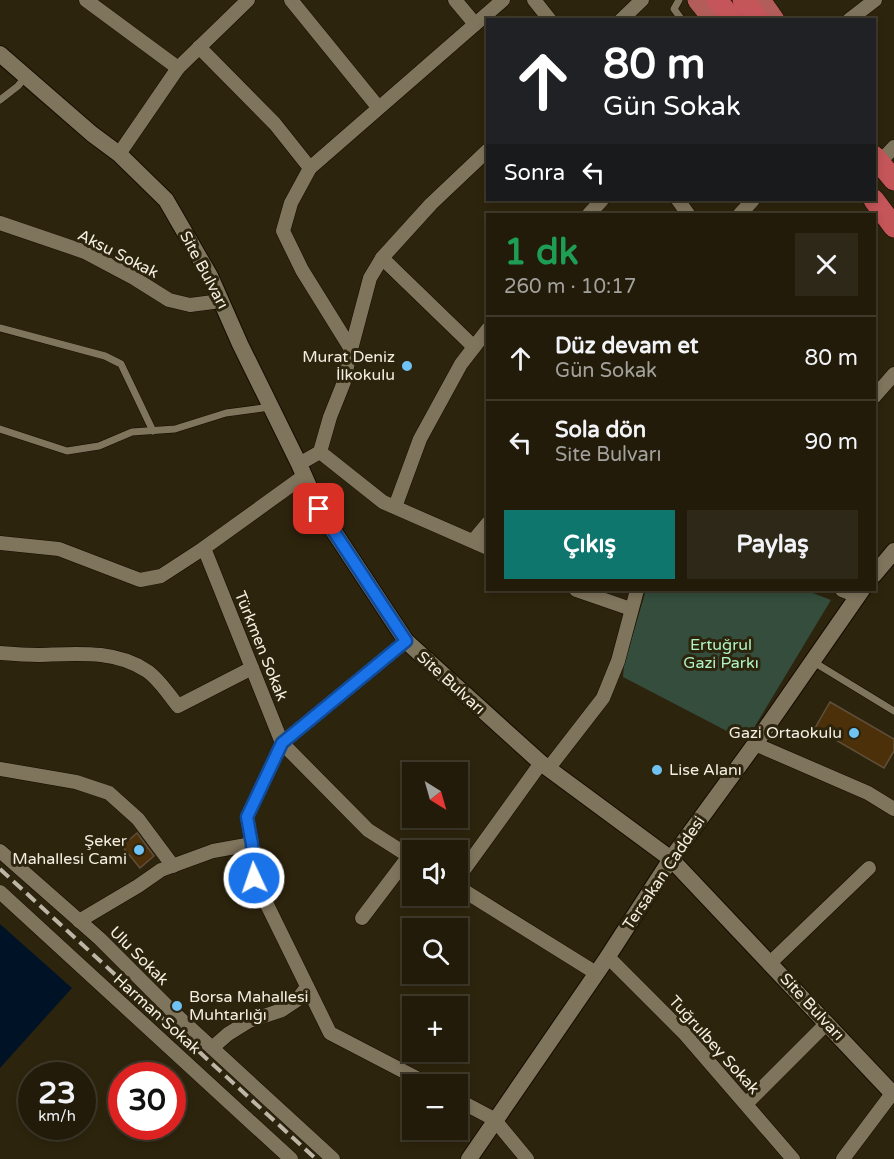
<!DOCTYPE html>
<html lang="tr">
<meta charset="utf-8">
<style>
body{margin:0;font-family:"Varela Round",sans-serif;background:#2e2818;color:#f1f3f6;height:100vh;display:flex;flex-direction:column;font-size:22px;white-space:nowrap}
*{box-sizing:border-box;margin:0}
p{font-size:20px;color:#a2a19c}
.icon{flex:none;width:33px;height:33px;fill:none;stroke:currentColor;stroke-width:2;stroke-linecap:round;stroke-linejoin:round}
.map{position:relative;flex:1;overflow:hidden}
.drawer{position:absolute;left:486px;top:213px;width:390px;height:378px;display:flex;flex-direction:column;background:#221b0a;border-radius:0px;box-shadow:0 3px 9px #0003,0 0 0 2px #3f392b}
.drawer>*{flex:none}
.top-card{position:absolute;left:486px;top:18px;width:390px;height:183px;border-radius:0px;box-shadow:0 3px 9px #0003,0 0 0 2px #3f392b;background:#202124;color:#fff;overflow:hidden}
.needle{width:39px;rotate:143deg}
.fabs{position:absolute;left:402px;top:762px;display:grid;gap:12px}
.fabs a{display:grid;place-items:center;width:66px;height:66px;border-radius:0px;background:#221b0a;box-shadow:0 3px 9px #0003,0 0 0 2px #3f392b;font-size:30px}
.speed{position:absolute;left:18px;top:1062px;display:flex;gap:12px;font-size:30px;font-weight:700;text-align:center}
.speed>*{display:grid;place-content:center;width:78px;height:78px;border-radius:50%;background:#221b0a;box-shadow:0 3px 9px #0003,0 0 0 2px #3f392b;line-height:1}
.speed small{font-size:15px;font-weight:400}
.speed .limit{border:9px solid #d22;background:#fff;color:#111}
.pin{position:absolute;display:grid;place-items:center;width:51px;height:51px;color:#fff;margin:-26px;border-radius:12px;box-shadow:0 3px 9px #0006}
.me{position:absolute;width:66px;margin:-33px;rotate:357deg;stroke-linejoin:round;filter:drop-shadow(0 0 4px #0008)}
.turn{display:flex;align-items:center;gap:21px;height:126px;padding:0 18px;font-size:27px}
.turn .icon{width:78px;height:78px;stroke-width:2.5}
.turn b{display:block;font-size:42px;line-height:51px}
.then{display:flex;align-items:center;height:57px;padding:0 18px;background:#0003;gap:12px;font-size:22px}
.round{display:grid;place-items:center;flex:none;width:63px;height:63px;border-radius:0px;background:#2e2818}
.headline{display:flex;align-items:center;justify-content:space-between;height:102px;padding:0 18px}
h1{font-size:36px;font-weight:700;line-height:45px;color:#1e9e55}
.action{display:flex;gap:12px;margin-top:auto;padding:12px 18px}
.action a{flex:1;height:69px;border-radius:0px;background:#0f766e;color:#fff;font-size:24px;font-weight:700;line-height:69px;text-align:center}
.action a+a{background:#2e2818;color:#f1f3f6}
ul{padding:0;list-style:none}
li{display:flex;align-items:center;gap:18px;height:84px;padding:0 18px;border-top:2px solid #3f392b}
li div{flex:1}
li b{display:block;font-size:22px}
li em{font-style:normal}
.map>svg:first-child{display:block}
</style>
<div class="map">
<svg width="894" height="1159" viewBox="0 0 894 1159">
<rect width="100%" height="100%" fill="#2d240d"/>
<path fill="#344d3c" d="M 646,590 L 805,590 L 831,600 L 746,741 L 623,677 L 624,665 Z"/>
<path fill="#001326" d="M 0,924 L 72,988 L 0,1068 Z"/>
<g fill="#4b300a" stroke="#604f3b" stroke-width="1.5">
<path d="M 830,702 L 894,739 L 894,751 L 884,768 L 815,728 Z"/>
<path d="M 137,833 L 154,856 L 140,868 L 122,846 Z"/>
</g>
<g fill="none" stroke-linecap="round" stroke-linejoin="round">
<g stroke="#150c00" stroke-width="8">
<g id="service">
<path d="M 679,0 L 674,9 L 682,20"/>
<path d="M 0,100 L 18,86 L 26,76"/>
<path d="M 0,328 L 105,356 L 121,364 L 153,431"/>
<path d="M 0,429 L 67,451 L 99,446 L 132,432 L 175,429 L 226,413 L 270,407"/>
<path d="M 812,661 L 894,711"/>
</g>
</g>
<g stroke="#150c00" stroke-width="15">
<g id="minor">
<path d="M 86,0 L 178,68"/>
<path d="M 291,0 L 378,107"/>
<path d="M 455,0 L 475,24"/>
<path d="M 534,0 L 550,20"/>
<path d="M 621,20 L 642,0"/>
<path d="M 849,20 L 875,0"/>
<path d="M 199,47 L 275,124 L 310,168 L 291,203 L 283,231 L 302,270 L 351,349"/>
<path d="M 119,154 L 178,68 L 248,0"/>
<path d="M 880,162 L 894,147"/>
<path d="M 310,168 L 503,0"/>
<path d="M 678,200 L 688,214"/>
<path d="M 589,214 L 602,200"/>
<path d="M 740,214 L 753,200"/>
<path d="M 0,223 L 85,252 L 134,278 L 169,300 L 190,305 L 221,301"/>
<path d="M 382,258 L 474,347"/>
<path d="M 874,397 L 894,374"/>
<path d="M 320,452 L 383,502 L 488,548"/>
<path d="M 299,464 L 320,452 L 330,417 L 344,382 L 349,357 L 370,278 L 382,258 L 431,204 L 488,150"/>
<path d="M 304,476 L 204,548 L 282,743 L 247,817 L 252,844 L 254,878 L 330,1033 L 428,1084"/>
<path d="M 395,507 L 420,439 L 461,364 L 488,329"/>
<path d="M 473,541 L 488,523"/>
<path d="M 0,543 L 59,549 L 140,580 L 161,576 L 204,548"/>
<path d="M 576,590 L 631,609"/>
<path d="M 842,590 L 857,596"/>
<path d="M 406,641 L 282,743 L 368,830 L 412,858"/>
<path d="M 0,653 C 12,654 25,655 38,655 C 74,654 115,649 147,671 C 159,679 169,695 178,706 L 252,668"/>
<path d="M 755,744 L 868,793 L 894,809"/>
<path d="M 0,769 L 76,782 L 109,793 L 138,819 L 173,866"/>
<path d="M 548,769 L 603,698 L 618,661 L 637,590"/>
<path d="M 0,851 L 100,939 L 173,1012 L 333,1159"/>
<path d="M 458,878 L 541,763"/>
<path d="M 458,887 L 596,973"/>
<path d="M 0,892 L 291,1159"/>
<path d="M 362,918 L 409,856"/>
<path d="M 79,921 L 138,886 L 161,870 L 213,851 L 252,844"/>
<path d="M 608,957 L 684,1033 L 793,1159"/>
<path d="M 770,963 L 869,868"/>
<path d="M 212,1048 L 228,1034 L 249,1021 L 282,1010 L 297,1000 L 307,987"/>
<path d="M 458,1100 L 494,1119 L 527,1159"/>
<path d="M 746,1104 L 827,1023"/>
<path d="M 843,1159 L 894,1091"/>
</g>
</g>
<g stroke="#150c00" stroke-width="18">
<g id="tertiary">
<path d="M 0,54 L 92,134 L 119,154 L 166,200 L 210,276 L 240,344 L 299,464 L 319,509 L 406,641 L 541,763 L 671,859 L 894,1095"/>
<path d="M 874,575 L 894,551"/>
<path d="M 469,1159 L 605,961 L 671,859 L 755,744 L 862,590"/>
</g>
</g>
<g stroke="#150c00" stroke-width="22">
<g id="primary">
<path d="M 698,0 L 714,20"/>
<path d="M 760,0 L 774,20"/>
</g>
</g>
<g stroke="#150c00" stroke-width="22">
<g id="trunk">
<path d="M 717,0 L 733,20"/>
<path d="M 743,0 L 759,20"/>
<path d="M 874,156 L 894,180"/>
<path d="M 874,200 L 894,227"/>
</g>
</g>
<use href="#service" stroke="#7f745c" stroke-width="7"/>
<use href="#minor" stroke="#7f745c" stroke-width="14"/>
<use href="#tertiary" stroke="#7f745c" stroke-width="16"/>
<use href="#primary" stroke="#b35d5a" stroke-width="21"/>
<use href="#trunk" stroke="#c45559" stroke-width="21"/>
<path stroke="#bdb6a6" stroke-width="4" stroke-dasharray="12 6" stroke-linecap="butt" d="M 0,869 L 316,1159"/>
</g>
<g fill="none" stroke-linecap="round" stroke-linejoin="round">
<g stroke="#114b97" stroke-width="15">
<path id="route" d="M 254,878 L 252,844 L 247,817 L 282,743 L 406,641 L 319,509"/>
</g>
<use href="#route" stroke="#1a73e8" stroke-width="10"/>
</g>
<g fill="#6fc2f4" stroke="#2d240d" stroke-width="2">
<circle cx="407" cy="366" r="6"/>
<circle cx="854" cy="733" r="6"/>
<circle cx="657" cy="770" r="6"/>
<circle cx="139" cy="850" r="6"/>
<circle cx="177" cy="1006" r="6"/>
</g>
<g text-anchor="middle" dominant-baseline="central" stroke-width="6" stroke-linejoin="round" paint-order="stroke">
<g font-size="16" fill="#f4eee1" stroke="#2d240d">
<text transform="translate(118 254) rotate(27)">Aksu Sokak</text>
<text transform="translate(204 270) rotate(62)">Site Bulvarı</text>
<text transform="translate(261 646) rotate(68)">Türkmen Sokak</text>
<text transform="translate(451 683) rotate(42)">Site Bulvarı</text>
<text transform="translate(664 873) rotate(-56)">Tersakan Caddesi</text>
<text transform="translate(139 956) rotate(45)">Ulu Sokak</text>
<text transform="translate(812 1007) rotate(47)">Site Bulvarı</text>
<text transform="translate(157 1014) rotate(42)">Harman Sokak</text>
<text transform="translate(714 1045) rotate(48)">Tuğrulbey Sokak</text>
</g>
<g font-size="16" fill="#f4eee1" stroke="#2d240d" text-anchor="end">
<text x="395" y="357">Murat Deniz<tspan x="395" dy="18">İlkokulu</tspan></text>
<text x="842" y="733">Gazi Ortaokulu</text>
<text x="669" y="770" text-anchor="start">Lise Alanı</text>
<text x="127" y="841">Şeker<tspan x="127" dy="18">Mahallesi Cami</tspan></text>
<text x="189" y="997" text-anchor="start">Borsa Mahallesi<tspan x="189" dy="18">Muhtarlığı</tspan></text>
</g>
<g font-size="16" fill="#aff4c5" stroke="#2d240d">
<text x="721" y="645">Ertuğrul<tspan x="721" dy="18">Gazi Parkı</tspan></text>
</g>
</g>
</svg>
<div class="fabs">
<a><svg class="needle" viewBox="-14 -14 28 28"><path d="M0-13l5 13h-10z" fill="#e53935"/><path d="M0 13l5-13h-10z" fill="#a2a19c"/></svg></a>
<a><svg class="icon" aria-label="sound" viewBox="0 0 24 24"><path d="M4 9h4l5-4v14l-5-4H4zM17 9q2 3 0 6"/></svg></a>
<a><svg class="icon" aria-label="search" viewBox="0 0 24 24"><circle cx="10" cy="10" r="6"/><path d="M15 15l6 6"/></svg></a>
<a>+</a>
<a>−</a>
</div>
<div class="speed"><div>23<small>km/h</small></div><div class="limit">30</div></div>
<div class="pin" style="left:319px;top:509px;background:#d93025"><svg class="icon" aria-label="arrive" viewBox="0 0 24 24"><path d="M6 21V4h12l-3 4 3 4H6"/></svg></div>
<svg class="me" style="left:254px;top:878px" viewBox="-20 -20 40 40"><circle r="17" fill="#1a73e8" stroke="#fff" stroke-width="3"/><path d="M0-11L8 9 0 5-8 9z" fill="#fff"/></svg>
<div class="top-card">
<div class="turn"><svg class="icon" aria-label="ahead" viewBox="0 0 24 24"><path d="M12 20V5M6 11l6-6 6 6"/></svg><div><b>80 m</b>Gün Sokak</div></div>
<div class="then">Sonra<svg class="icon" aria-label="left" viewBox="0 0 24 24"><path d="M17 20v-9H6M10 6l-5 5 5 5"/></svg></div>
</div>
<section class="drawer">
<div class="headline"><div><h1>1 dk</h1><p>260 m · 10:17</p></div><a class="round"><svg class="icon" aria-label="close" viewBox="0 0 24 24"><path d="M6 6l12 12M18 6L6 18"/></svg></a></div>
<ul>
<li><svg class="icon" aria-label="ahead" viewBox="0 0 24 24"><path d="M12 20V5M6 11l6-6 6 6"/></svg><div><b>Düz devam et</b><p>Gün Sokak</p></div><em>80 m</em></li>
<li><svg class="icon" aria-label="left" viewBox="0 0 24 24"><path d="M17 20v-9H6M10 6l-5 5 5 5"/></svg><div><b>Sola dön</b><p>Site Bulvarı</p></div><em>90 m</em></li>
</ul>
<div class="action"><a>Çıkış</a><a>Paylaş</a></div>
</section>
</div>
